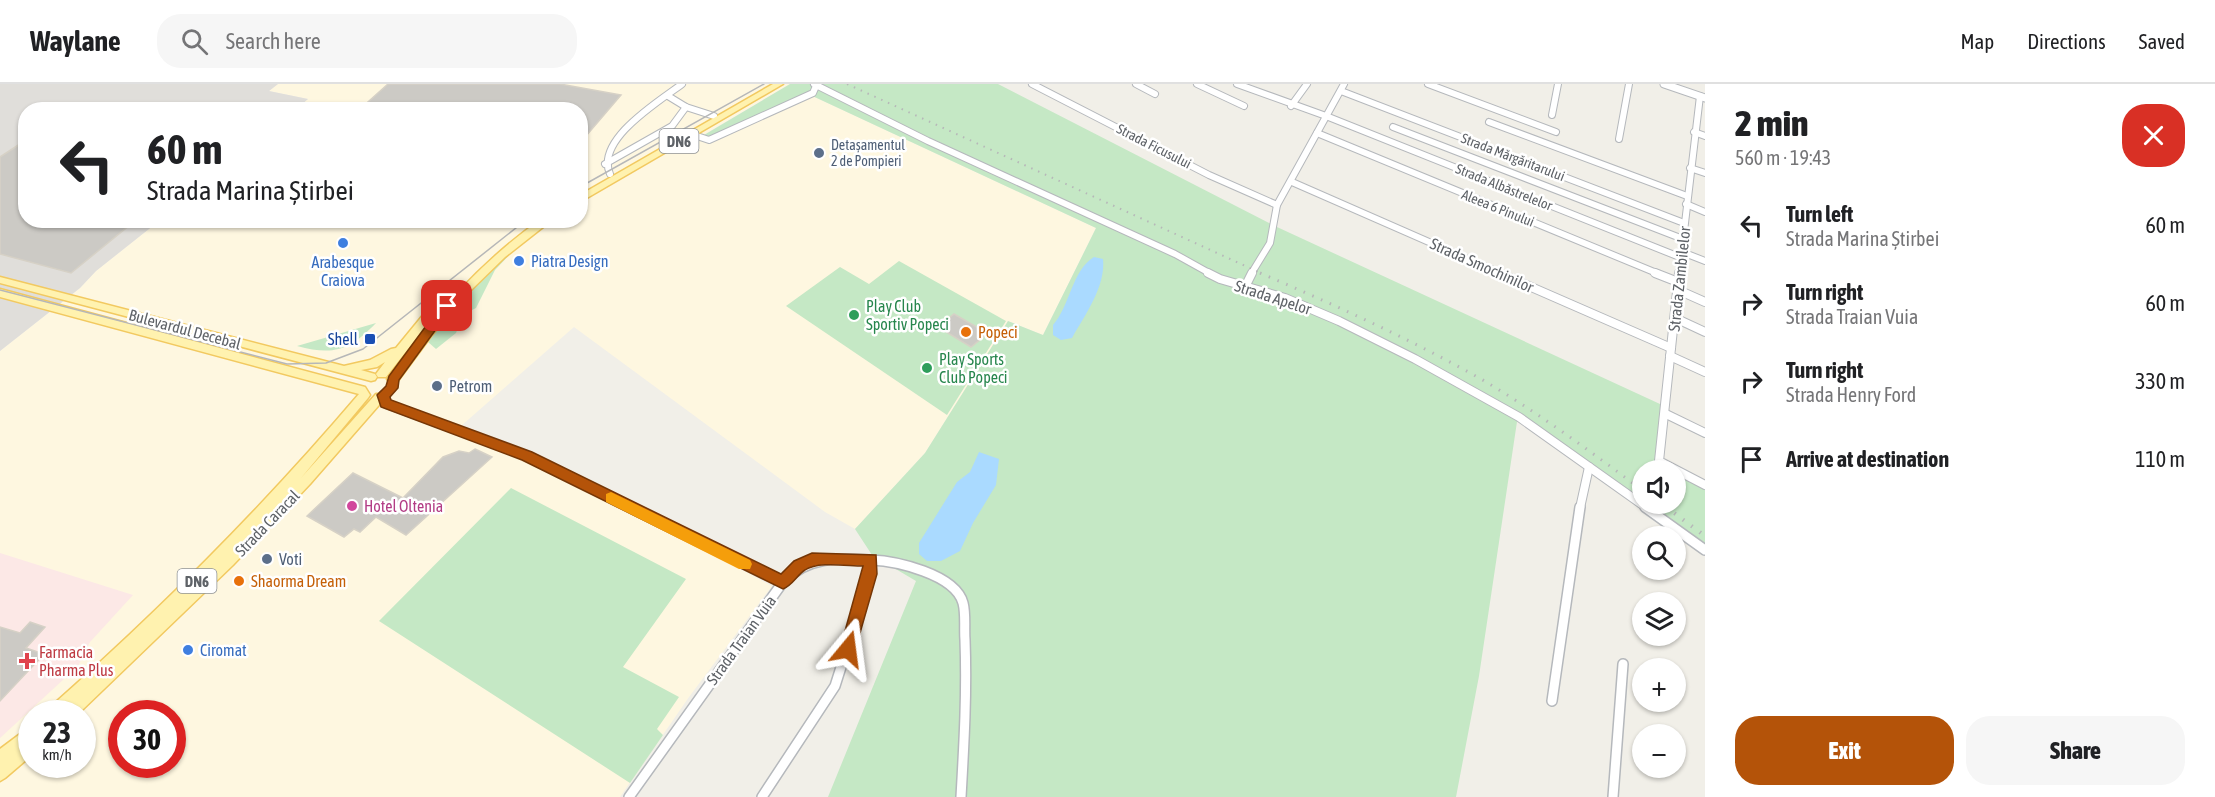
<!DOCTYPE html>
<meta charset="utf-8">
<style>
body{margin:0;font-family:"Asap Condensed",sans-serif;background:#f6f6f6;color:#202124;height:100vh;display:flex;flex-direction:column;font-size:22px;white-space:nowrap}
*{box-sizing:border-box;margin:0}
p{font-size:20px;color:#757577}
.icon{flex:none;width:33px;height:33px;fill:none;stroke:currentColor;stroke-width:2;stroke-linecap:round;stroke-linejoin:round}
.map{position:relative;flex:1;overflow:hidden}
.sheet{display:flex;flex-direction:column;background:#fff;width:510px}
.sheet>*{flex:none}
.top-card{position:absolute;left:18px;top:18px;width:570px;height:126px;border-radius:24px;box-shadow:0 2px 4px #0004;background:#fff;color:#202124;overflow:hidden}
.fabs{position:absolute;left:1632px;top:376px;display:grid;gap:12px}
.fabs a{display:grid;place-items:center;width:54px;height:54px;border-radius:50%;background:#fff;box-shadow:0 2px 4px #0004;font-size:30px}
.speed{position:absolute;left:18px;top:616px;display:flex;gap:12px;font-size:30px;font-weight:700;text-align:center}
.speed>*{display:grid;place-content:center;width:78px;height:78px;border-radius:50%;background:#fff;box-shadow:0 2px 4px #0004;line-height:1}
.speed small{font-size:15px;font-weight:400}
.speed .limit{border:9px solid #d22;background:#fff;color:#111}
.pin{position:absolute;display:grid;place-items:center;width:51px;height:51px;color:#fff;margin:-26px;border-radius:12px;box-shadow:0 3px 9px #0006}
.me{position:absolute;width:66px;margin:-33px;rotate:16deg;stroke-linejoin:round;filter:drop-shadow(0 0 4px #0008)}
.turn{display:flex;align-items:center;gap:21px;height:126px;padding:0 30px;font-size:27px}
.turn .icon{width:78px;height:78px;stroke-width:2.5}
.turn b{display:block;font-size:42px;line-height:51px}
.round{display:grid;place-items:center;flex:none;width:63px;height:63px;border-radius:24px;background:#f6f6f6}
.headline{display:flex;align-items:center;justify-content:space-between;height:102px;padding:0 30px}
h1{font-size:36px;font-weight:800;line-height:45px}
.action{display:flex;gap:12px;margin-top:auto;padding:12px 30px}
.action a{flex:1;height:69px;border-radius:24px;background:#b45309;color:#fff;font-size:24px;font-weight:800;line-height:69px;text-align:center}
.action a+a{background:#f6f6f6;color:#202124}
ul{padding:0;list-style:none}
li{display:flex;align-items:center;gap:18px;height:78px;padding:0 30px}
li div{flex:1}
li b{display:block;font-size:22px}
li em{font-style:normal}
header{display:flex;align-items:center;gap:36px;box-sizing:border-box;height:84px;padding:0 30px;background:#fff;border-bottom:2px solid #e0e0e0}
header strong{font-size:28px}
nav{display:flex;gap:33px;margin-inline-start:auto;font-size:21px}
.search{width:420px;height:54px;background:#f6f6f6;display:flex;align-items:center;gap:15px;box-sizing:border-box;padding:0 21px;border-radius:24px;color:#757577;font-size:22px}
main{display:flex;flex:1;min-height:0}
.map>svg:first-child{display:block}
</style>
<header>
<strong>Waylane</strong>
<div class="search"><svg class="icon" aria-label="search" viewBox="0 0 24 24"><circle cx="10" cy="10" r="6"/><path d="M15 15l6 6"/></svg>Search here</div>
<nav><a>Map</a><a>Directions</a><a>Saved</a></nav>
</header>
<main>
<div class="map">
<svg width="1705" height="713" viewBox="0 0 1705 713">
<rect width="100%" height="100%" fill="#f1efe8"/>
<path fill="#fef7e0" fill-rule="evenodd" d="M 278,0 L 790,0 L 705,50 L 806,9 L 1096,144 L 1043,251 L 1008,237 L 925,369 L 855,445 L 825,428 L 574,243 L 461,342 L 552,385 L 772,502 L 689,613 L 620,713 L 0,713 L 0,267 L 80,204 L 96,187 L 159,137 L 580,136 L 580,26 L 295,25 L 308,15 L 269,7 ZM 32,630 L 82,630 L 82,681 L 32,681 ZM 122,630 L 172,630 L 172,681 L 122,681 Z"/>
<path fill="#e0deda" d="M 0,0 L 278,0 L 269,7 L 308,15 L 295,26 L 26,26 L 26,136 L 159,137 L 96,187 L 80,204 L 0,267 Z"/>
<path fill="#fce8e6" d="M 0,469 L 133,511 L 90,558 L 78,582 L 0,654 Z"/>
<g fill="#c5e8c5">
<path d="M 790,0 L 998,0 L 1277,143 L 1660,320 L 1663,381 L 1705,402 L 1705,461 L 1648,420 L 1676,420 L 1676,387 L 1642,387 L 1642,416 L 1518,331 L 1479,592 L 1456,713 L 828,713 L 916,497 L 872,471 L 855,445 L 925,369 L 1008,237 L 1043,251 L 1096,144 L 806,9 L 709,53 L 704,51 Z"/>
<path d="M 518,162 L 495,186 L 476,224 L 466,229 L 456,226 L 455,224 C 473,200 494,180 518,162 Z"/>
<path d="M 899,177 L 1006,237 L 947,331 L 786,222 L 840,183 L 869,200 Z"/>
<path d="M 444,238 L 458,244 L 456,249 L 436,265 L 428,258 Z"/>
<path d="M 376,239 C 350,266 334,272 297,262 Z"/>
<path d="M 511,404 L 686,495 L 623,583 L 679,613 L 657,645 L 663,651 L 630,699 L 379,537 Z"/>
</g>
<g fill="#aadaff">
<path d="M 1094,173 L 1103,175 C 1106,202 1085,231 1072,254 L 1061,256 L 1053,251 L 1053,241 C 1070,222 1072,186 1094,173 Z"/>
<path d="M 979,368 L 999,375 L 996,401 L 973,439 L 960,467 L 941,477 L 927,477 L 919,470 L 919,459 L 957,398 L 970,388 Z"/>
</g>
<g fill="#cccac5" stroke="#d6d1c6" stroke-width="1.5">
<path d="M 388,0 L 560,0 L 621,11 L 580,59 L 580,26 L 359,26 Z"/>
<path d="M 26,56 L 26,136 L 136,136 L 71,189 L 0,170 L 0,73 Z"/>
<path d="M 954,230 L 982,246 L 987,250 L 971,263 L 938,243 Z"/>
<path d="M 475,365 L 492,373 L 406,451 L 376,433 L 360,448 L 354,445 L 344,453 L 307,432 L 353,389 L 403,414 L 443,373 L 459,367 L 469,369 Z"/>
<path d="M 30,538 L 45,543 L 26,564 L 44,570 L 0,617 L 0,543 L 20,549 Z"/>
</g>
<g fill="none" stroke-linecap="round" stroke-linejoin="round">
<g stroke="#b5b8bc" stroke-width="8">
<g id="minor-far2">
<path d="M 814,0 L 928,57 L 1175,170 L 1211,190"/>
<path d="M 1032,0 L 1209,91 L 1277,121"/>
<path d="M 1136,0 L 1155,10"/>
<path d="M 1197,0 L 1244,22"/>
<path d="M 1237,0 L 1326,32 L 1682,174"/>
<path d="M 1428,0 L 1556,48"/>
<path d="M 1341,7 L 1684,139"/>
<path d="M 668,12 L 686,23 L 714,32"/>
<path d="M 1291,22 L 1307,0"/>
<path d="M 1552,31 L 1558,0"/>
<path d="M 1489,38 L 1687,112"/>
<path d="M 1393,43 L 1683,155"/>
<path d="M 1694,48 L 1705,52"/>
<path d="M 1317,49 L 1659,190"/>
<path d="M 691,50 L 709,56 L 813,9 L 816,2"/>
<path d="M 1619,55 L 1629,0"/>
<path d="M 605,80 L 672,42 L 686,23"/>
<path d="M 1690,84 L 1705,89"/>
<path d="M 610,90 C 595,56 658,18 682,0"/>
<path d="M 1292,98 L 1502,190"/>
<path d="M 1686,120 L 1705,128"/>
<path d="M 1682,168 L 1705,177"/>
<path d="M 1251,190 L 1270,159 L 1277,121 L 1344,0"/>
<path d="M 1679,190 L 1700,12"/>
</g>
</g>
<g stroke="#b5b8bc" stroke-width="10">
<g id="minor-far1">
<path d="M 1208,189 L 1220,195 L 1285,214 L 1339,237 L 1415,275 L 1519,333 L 1647,424"/>
<path d="M 1499,189 L 1671,264"/>
<path d="M 1655,189 L 1678,198"/>
<path d="M 1679,189 L 1659,377 L 1705,401"/>
<path d="M 1246,201 L 1252,189"/>
<path d="M 1678,206 L 1705,218"/>
<path d="M 1675,234 L 1705,248"/>
<path d="M 1670,272 L 1705,288"/>
<path d="M 383,311 L 386,320 L 527,372 L 633,424"/>
<path d="M 1666,330 L 1705,349"/>
<path d="M 1580,424 L 1589,383"/>
</g>
</g>
<g stroke="#b5b8bc" stroke-width="12">
<g id="minor">
<path d="M 1645,423 L 1705,466"/>
<path d="M 871,476 C 896,477 955,490 963,519 C 966,530 964,545 965,556 C 967,609 964,660 961,713"/>
<path d="M 1552,617 L 1580,423"/>
<path d="M 629,713 L 783,498 L 630,423"/>
<path d="M 762,713 L 835,602 L 862,517 L 871,476 C 837,474 808,472 783,498"/>
<path d="M 1613,713 L 1623,580"/>
</g>
</g>
<g stroke="#b5b8bc" stroke-width="9">
<path id="tertiary" d="M 1664,0 L 1705,14"/>
</g>
<g stroke="#f2c960" stroke-width="3">
<g id="primary">
<path d="M 773,0 L 783,0 L 580,118 L 580,111 Z"/>
<path d="M 540,136 L 552,136 L 505,173 L 466,211 L 431,252 L 397,298 L 389,298 L 387,295 L 389,292 C 433,233 479,179 540,136 Z"/>
<path d="M 0,193 L 344,282 L 370,276 L 391,265 L 396,264 L 428,225 L 432,224 L 437,228 L 386,293 L 378,293 L 376,290 L 385,278 L 377,283 L 361,286 L 375,290 L 377,293 L 375,296 L 371,297 L 0,199 Z"/>
<path d="M 0,205 L 365,303 L 370,311 L 368,314 L 301,394 L 376,310 L 384,310 L 386,313 L 310,400 L 233,481 L 78,630 L 46,630 L 48,625 C 159,527 263,423 359,310 L 0,213 Z"/>
<path d="M 32,641 L 32,671 L 5,694 L 0,697 L 0,665 Z"/>
</g>
</g>
<use href="#minor-far2" stroke="#fff" stroke-width="6"/>
<use href="#minor-far1" stroke="#fff" stroke-width="8"/>
<use href="#minor" stroke="#fff" stroke-width="9"/>
<use href="#tertiary" stroke="#fff" stroke-width="7"/>
<use href="#primary" fill="#fff2af" fill-rule="evenodd"/>
<g stroke="#b6b7b8" stroke-width="1.5">
<path d="M 580,103 L 764,0"/>
<path d="M 0,206 L 287,280 L 326,279 L 363,265 L 526,136"/>
</g>
<path stroke="#b6b7b8" stroke-width="2" stroke-dasharray="1.5 6" stroke-linecap="butt" d="M 847,0 L 1263,190"/>
<g stroke="#b6b7b8" stroke-width="3" stroke-dasharray="1.5 8" stroke-linecap="butt">
<path d="M 1260,189 C 1335,221 1410,255 1481,295 C 1537,328 1590,367 1642,406"/>
<path d="M 1662,420 L 1668,424"/>
</g>
<path stroke="#b6b7b8" stroke-width="4" stroke-dasharray="1.5 9" stroke-linecap="butt" d="M 1666,423 L 1705,452"/>
</g>
<path fill="#b45309" stroke="#753606" stroke-width="1.5" d="M 447,218 L 453,222 L 399,296 L 398,304 L 390,313 L 391,316 L 532,368 L 781,490 L 794,477 L 812,469 L 876,471 L 877,490 L 854,570 L 848,572 L 843,570 L 840,565 L 863,482 C 847,482 818,477 805,486 C 797,491 793,501 783,505 L 522,376 L 381,323 L 377,311 L 386,302 L 389,292 L 443,219 Z"/>
<path fill="#f59e0b" d="M 611,408 L 750,476 L 752,480 L 750,485 L 739,485 L 606,418 L 606,410 Z"/>
<g fill="#5c6f8a" stroke="#fff" stroke-width="2">
<circle cx="819" cy="69" r="6"/>
<circle cx="437" cy="302" r="6"/>
<circle cx="267" cy="475" r="6"/>
</g>
<g fill="#3f7fe0" stroke="#fff" stroke-width="2">
<circle cx="343" cy="159" r="6"/>
<circle cx="519" cy="177" r="6"/>
<circle cx="188" cy="566" r="6"/>
</g>
<g fill="#2e9e5b" stroke="#fff" stroke-width="2">
<circle cx="854" cy="231" r="6"/>
<circle cx="927" cy="284" r="6"/>
</g>
<g fill="#e8710a" stroke="#fff" stroke-width="2">
<circle cx="966" cy="248" r="6"/>
<circle cx="239" cy="497" r="6"/>
</g>
<rect fill="#1a4fb4" stroke="#fff" stroke-width="2" x="364" y="249" width="12" height="12" rx="3"/>
<circle fill="#d1479c" stroke="#fff" stroke-width="2" cx="352" cy="422" r="6"/>
<path fill="#e0444e" stroke="#fff" stroke-width="2" d="M24 568h6v6h6v6h-6v6h-6v-6h-6v-6h6z"/>
<g text-anchor="middle" dominant-baseline="central" stroke-width="5" stroke-linejoin="round" paint-order="stroke">
<g font-size="14" fill="#4e5e75" stroke="#fff" text-anchor="start">
<text x="831" y="61">Detașamentul<tspan x="831" dy="16">2 de Pompieri</tspan></text>
</g>
<g font-size="14" fill="#5f6368" stroke="#fff">
<text transform="translate(1154 62) rotate(27)">Strada Ficusului</text>
<text transform="translate(1513 73) rotate(21)">Strada Mărgăritarului</text>
<text transform="translate(1504 103) rotate(22)">Strada Albăstrelelor</text>
<text transform="translate(1498 124) rotate(22)">Aleea 6 Pinului</text>
</g>
<g fill="#fff" stroke="#8f9295" stroke-width="1.5">
<rect x="659.5" y="45" width="39" height="24" rx="4.5"/>
<rect x="177.5" y="485" width="39" height="24" rx="4.5"/>
</g>
<g font-size="15" font-weight="bold" fill="#5f6368">
<text x="679" y="57">DN6</text>
<text x="197" y="497">DN6</text>
</g>
<g font-size="16" fill="#366cbe" stroke="#fff" text-anchor="start">
<text x="531" y="177">Piatra Design</text>
<text x="343" y="178" text-anchor="middle">Arabesque<tspan x="343" dy="18">Craiova</tspan></text>
<text x="200" y="566">Ciromat</text>
</g>
<g font-size="16" fill="#5f6368" stroke="#fff">
<text transform="translate(1482 181) rotate(24)">Strada Smochinilor</text>
<text transform="translate(1679 195) rotate(-84)">Strada Zambilelor</text>
<text transform="translate(1273 213) rotate(18)">Strada Apelor</text>
<text transform="translate(185 245) rotate(15)">Bulevardul Decebal</text>
<text transform="translate(267 439) rotate(-46)">Strada Caracal</text>
<text transform="translate(741 556) rotate(-54)">Strada Traian Vuia</text>
</g>
<g font-size="16" fill="#27864d" stroke="#fff" text-anchor="start">
<text x="866" y="222">Play Club<tspan x="866" dy="18">Sportiv Popeci</tspan></text>
<text x="939" y="275">Play Sports<tspan x="939" dy="18">Club Popeci</tspan></text>
</g>
<g font-size="16" fill="#c56008" stroke="#fff" text-anchor="start">
<text x="978" y="248">Popeci</text>
<text x="251" y="497">Shaorma Dream</text>
</g>
<g font-size="16" fill="#164399" stroke="#fff" text-anchor="end">
<text x="358" y="255">Shell</text>
</g>
<g font-size="16" fill="#4e5e75" stroke="#fff" text-anchor="start">
<text x="449" y="302">Petrom</text>
<text x="279" y="475">Voti</text>
</g>
<g font-size="16" fill="#b23c85" stroke="#fff" text-anchor="start">
<text x="364" y="422">Hotel Oltenia</text>
</g>
<g font-size="16" fill="#be3a42" stroke="#fff" text-anchor="start">
<text x="39" y="568">Farmacia<tspan x="39" dy="18">Pharma Plus</tspan></text>
</g>
</g>
</svg>
<div class="fabs">
<a><svg class="icon" aria-label="sound" viewBox="0 0 24 24"><path d="M4 9h4l5-4v14l-5-4H4zM17 9q2 3 0 6"/></svg></a>
<a><svg class="icon" aria-label="search" viewBox="0 0 24 24"><circle cx="10" cy="10" r="6"/><path d="M15 15l6 6"/></svg></a>
<a><svg class="icon" aria-label="layers" viewBox="0 0 24 24"><path d="M12 4l9 5-9 5-9-5zM3 14l9 5 9-5"/></svg></a>
<a>+</a>
<a>−</a>
</div>
<div class="speed"><div>23<small>km/h</small></div><div class="limit">30</div></div>
<div class="pin" style="left:447px;top:222px;background:#d93025"><svg class="icon" aria-label="arrive" viewBox="0 0 24 24"><path d="M6 21V4h12l-3 4 3 4H6"/></svg></div>
<svg class="me" style="left:848px;top:565px" viewBox="-20 -20 40 40"><path d="M0-17L14 15 0 8-14 15z" fill="#b45309" stroke="#fff" stroke-width="4"/></svg>
<div class="top-card">
<div class="turn"><svg class="icon" aria-label="left" viewBox="0 0 24 24"><path d="M17 20v-9H6M10 6l-5 5 5 5"/></svg><div><b>60 m</b>Strada Marina Știrbei</div></div>
</div>
</div>
<section class="sheet">
<div class="headline"><div><h1>2 min</h1><p>560 m · 19:43</p></div><a class="round" style="background:#d93025;color:#fff"><svg class="icon" aria-label="close" viewBox="0 0 24 24"><path d="M6 6l12 12M18 6L6 18"/></svg></a></div>
<ul>
<li><svg class="icon" aria-label="left" viewBox="0 0 24 24"><path d="M17 20v-9H6M10 6l-5 5 5 5"/></svg><div><b>Turn left</b><p>Strada Marina Știrbei</p></div><em>60 m</em></li>
<li><svg class="icon" aria-label="right" viewBox="0 0 24 24"><path d="M7 20v-9h11M14 6l5 5-5 5"/></svg><div><b>Turn right</b><p>Strada Traian Vuia</p></div><em>60 m</em></li>
<li><svg class="icon" aria-label="right" viewBox="0 0 24 24"><path d="M7 20v-9h11M14 6l5 5-5 5"/></svg><div><b>Turn right</b><p>Strada Henry Ford</p></div><em>330 m</em></li>
<li><svg class="icon" aria-label="arrive" viewBox="0 0 24 24"><path d="M6 21V4h12l-3 4 3 4H6"/></svg><div><b>Arrive at destination</b></div><em>110 m</em></li>
</ul>
<div class="action"><a>Exit</a><a>Share</a></div>
</section>
</main>
